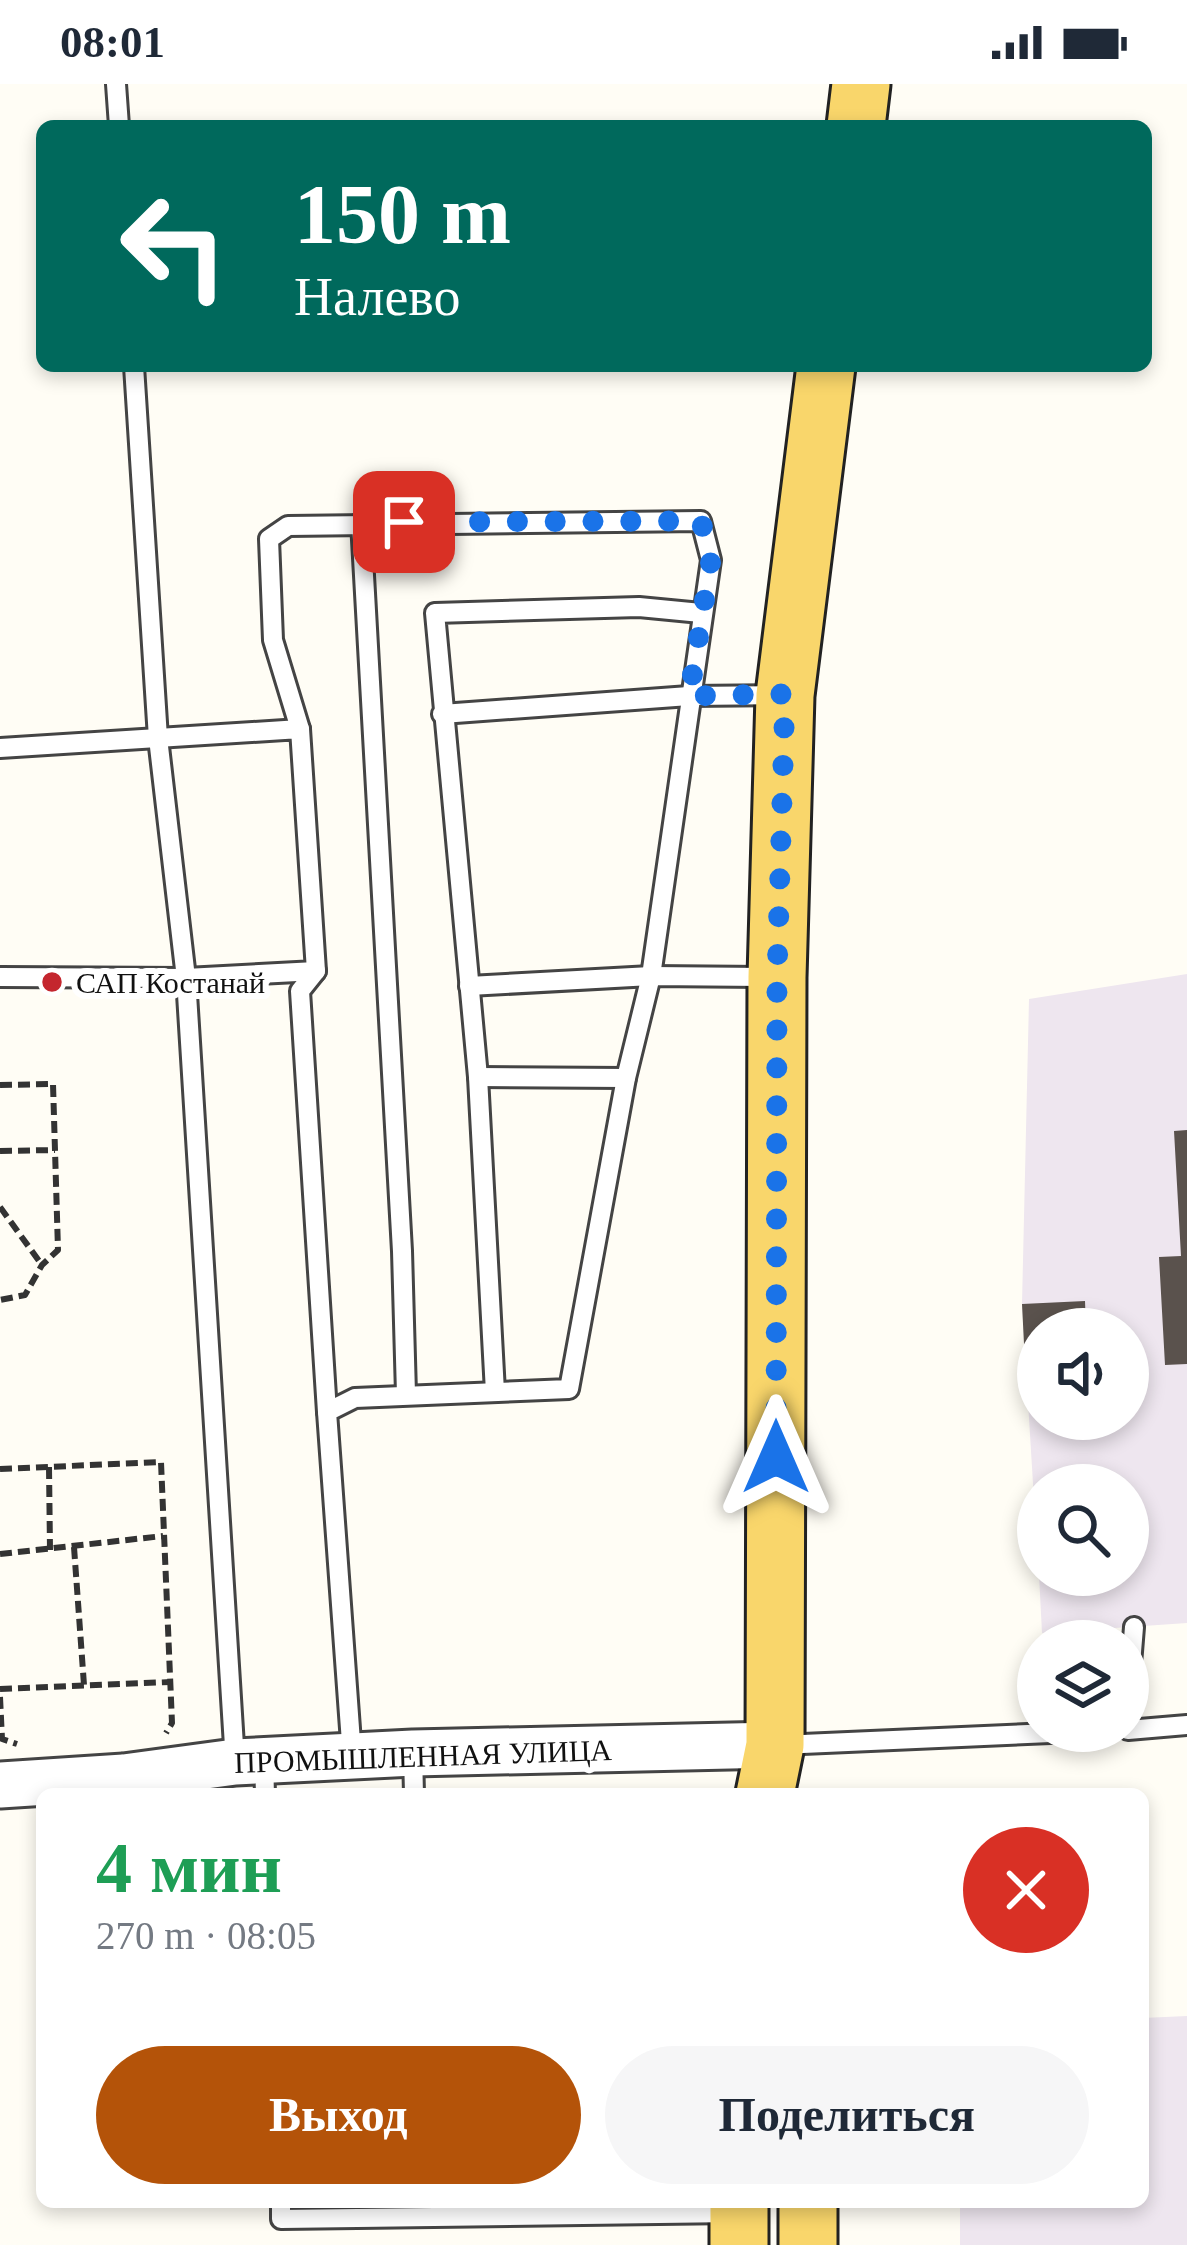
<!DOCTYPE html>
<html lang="ru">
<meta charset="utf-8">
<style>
body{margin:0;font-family:"Times New Roman",serif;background:#f6f6f7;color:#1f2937;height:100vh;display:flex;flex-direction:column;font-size:45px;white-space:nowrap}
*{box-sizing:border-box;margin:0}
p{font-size:39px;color:#747a83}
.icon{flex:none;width:66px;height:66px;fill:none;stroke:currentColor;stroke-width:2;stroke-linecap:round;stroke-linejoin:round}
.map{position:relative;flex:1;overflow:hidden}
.panel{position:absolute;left:36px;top:1704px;width:1113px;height:420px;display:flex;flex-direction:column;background:#fff;border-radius:18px;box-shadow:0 6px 18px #0003}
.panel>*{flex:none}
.top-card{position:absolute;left:36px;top:36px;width:1116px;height:252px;border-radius:18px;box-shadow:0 6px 18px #0003;background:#00695c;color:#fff;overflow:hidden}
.buttons{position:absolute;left:1017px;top:1224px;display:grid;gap:24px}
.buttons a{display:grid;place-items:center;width:132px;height:132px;border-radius:50%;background:#fff;box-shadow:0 6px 18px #0003;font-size:60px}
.pin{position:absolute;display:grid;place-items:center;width:102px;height:102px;color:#fff;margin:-51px;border-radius:24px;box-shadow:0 6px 18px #0006}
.me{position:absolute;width:132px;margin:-66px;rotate:0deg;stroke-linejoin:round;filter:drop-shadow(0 0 9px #0008)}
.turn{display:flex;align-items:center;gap:42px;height:252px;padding:0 60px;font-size:54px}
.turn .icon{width:156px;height:156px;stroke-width:2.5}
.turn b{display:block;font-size:84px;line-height:102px}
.round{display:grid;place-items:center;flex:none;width:126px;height:126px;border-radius:63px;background:#f6f6f7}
.summary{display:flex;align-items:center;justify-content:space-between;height:204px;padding:0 60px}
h1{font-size:72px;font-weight:800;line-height:90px;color:#1e9e55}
.action{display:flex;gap:24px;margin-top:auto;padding:24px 60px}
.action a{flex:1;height:138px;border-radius:72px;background:#b45309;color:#fff;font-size:48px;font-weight:800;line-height:138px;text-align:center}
.action a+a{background:#f6f6f7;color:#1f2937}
.status{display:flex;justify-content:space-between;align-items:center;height:84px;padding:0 60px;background:#fff;direction:ltr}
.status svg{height:33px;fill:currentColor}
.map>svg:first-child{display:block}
</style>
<div class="status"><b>08:01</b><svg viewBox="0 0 49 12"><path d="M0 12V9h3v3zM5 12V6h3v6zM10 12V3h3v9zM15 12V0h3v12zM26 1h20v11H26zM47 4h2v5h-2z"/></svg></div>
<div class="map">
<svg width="1187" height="2161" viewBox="0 0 1187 2161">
<rect width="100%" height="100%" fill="#fffdf5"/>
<g fill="#eee6ef" fill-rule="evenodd">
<path d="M 1187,890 L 1187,1539 L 1042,1549 L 1039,1491 L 1128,1491 L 1128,1401 L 1038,1401 L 1038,1481 L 1022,1220 L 1029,915 ZM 1038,1245 L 1128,1245 L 1128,1335 L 1038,1335 Z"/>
<path d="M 1187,1932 L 1187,2161 L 960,2161 L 960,2118 L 1143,2118 L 1143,1934 Z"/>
</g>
<g fill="#5a524d">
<path d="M 1187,1046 L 1187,1280 L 1165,1281 L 1159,1173 L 1181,1172 L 1174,1047 Z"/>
<path d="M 1085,1217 L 1086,1245 L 1038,1245 L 1038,1280 L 1025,1280 L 1022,1220 Z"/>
</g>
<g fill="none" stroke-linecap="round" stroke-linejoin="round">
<g stroke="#444" stroke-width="24">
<g id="service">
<path d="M 116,0 L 119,42"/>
<path d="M 134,282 L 158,654 L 186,894 L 235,1678"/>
<path d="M 361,438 L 402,1167 L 406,1310"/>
<path d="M 442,630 L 689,612 L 779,611"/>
<path d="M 300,645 L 273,556 L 269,455 L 288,442 L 701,437 L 711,476 L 651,892 L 626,994 L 569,1305 L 355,1314 L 327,1328 L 352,1672"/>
<path d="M 0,664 L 300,645 L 316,887 L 186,894 L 0,893"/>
<path d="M 316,887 L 300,907 L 327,1328"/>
<path d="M 469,902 L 651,892 L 770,893"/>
<path d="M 478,993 L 626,994"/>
<path d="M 495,1308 L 478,993 L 435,529 L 639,523 L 701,529"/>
<path d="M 1128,1617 L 1134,1543"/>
<path d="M 1128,1646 L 1187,1641"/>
<path d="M 780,1661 L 1097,1647"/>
<path d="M 413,1669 L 414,1710"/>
<path d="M 264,1677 L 265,1710"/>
<path d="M 281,2118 L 281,2135 L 734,2129"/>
</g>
</g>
<g stroke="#444" stroke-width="51">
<path id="tertiary" d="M 0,1701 L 124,1693 L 235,1678 L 413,1669 L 775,1661"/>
</g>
<g stroke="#222" stroke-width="63">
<g id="primary">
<path d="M 856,42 L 861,0"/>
<path d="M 765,1710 L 775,1661 L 777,893 L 785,611 L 826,282"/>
<path d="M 739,2161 L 739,2118"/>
<path d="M 808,2161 L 808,2118"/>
</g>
</g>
<g stroke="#333" stroke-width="6" stroke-dasharray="12 6" stroke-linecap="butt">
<path d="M 0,1001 L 53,1000 L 58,1166 L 42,1181 L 25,1211 L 0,1216"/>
<path d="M 0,1067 L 55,1066"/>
<path d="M 0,1123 L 42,1181"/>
<path d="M 49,1383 L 50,1466"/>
<path d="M 0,1385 L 161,1378 L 172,1639 L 166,1649"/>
<path d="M 74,1463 L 84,1601"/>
<path d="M 0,1470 L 163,1452"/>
<path d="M 0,1605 L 171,1598"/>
<path d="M 0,1613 L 2,1655 L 17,1660"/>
</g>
<use href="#service" stroke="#fff" stroke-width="18"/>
<use href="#tertiary" stroke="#fff" stroke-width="45"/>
<use href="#primary" stroke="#f9d66b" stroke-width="57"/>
</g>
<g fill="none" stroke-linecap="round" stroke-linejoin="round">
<path stroke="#1a73e8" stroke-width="21" stroke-dasharray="0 37.8" d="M 404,438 L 701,437 L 711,476 L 689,612 L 785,610 L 777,893 L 776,1373"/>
</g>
<circle fill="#c4262e" stroke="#fff" stroke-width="4.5" cx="52" cy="898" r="12"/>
<g text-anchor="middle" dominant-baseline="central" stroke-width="12" stroke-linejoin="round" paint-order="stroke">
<g font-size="30" fill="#111" stroke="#fff" text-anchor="start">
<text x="76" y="898">САП Костанай</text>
</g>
<g font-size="30" fill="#111" stroke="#fff">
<text transform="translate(423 1672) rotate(-2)">ПРОМЫШЛЕННАЯ УЛИЦА</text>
</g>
</g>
</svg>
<div class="buttons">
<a><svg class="icon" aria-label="sound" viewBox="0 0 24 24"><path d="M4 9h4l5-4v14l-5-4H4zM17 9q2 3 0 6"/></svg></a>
<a><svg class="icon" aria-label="search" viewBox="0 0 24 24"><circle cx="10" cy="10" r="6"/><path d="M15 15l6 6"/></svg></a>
<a><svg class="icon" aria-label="layers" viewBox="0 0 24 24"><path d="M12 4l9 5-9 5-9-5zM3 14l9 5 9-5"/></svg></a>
</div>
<div class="pin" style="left:404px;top:438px;background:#d93025"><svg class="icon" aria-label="arrive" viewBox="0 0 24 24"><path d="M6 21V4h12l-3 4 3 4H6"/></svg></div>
<svg class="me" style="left:776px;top:1373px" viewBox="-20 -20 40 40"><path d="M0-17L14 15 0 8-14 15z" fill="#1a73e8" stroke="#fff" stroke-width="4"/></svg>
<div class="top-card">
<div class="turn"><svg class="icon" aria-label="left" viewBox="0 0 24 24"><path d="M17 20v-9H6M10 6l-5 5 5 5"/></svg><div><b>150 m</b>Налево</div></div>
</div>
<section class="panel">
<div class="summary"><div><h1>4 мин</h1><p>270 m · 08:05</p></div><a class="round" style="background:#d93025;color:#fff"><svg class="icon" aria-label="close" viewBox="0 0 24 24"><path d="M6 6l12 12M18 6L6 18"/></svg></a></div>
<div class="action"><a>Выход</a><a>Поделиться</a></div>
</section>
</div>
